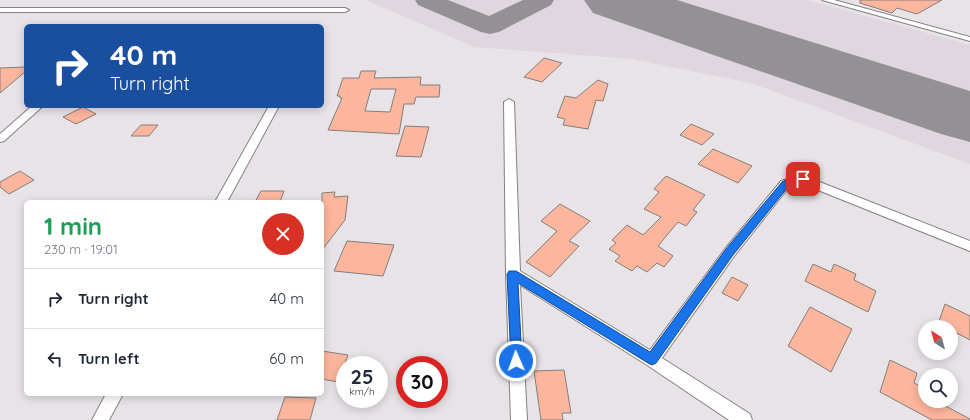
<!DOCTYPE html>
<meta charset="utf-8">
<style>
body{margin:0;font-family:Quicksand,sans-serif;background:#f2f2f3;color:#1f2937;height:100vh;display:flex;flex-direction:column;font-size:15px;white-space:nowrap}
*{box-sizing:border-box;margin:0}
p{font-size:13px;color:#747a83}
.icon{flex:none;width:22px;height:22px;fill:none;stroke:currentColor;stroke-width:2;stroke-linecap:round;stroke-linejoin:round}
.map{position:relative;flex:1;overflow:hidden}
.drawer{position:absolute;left:24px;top:200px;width:300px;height:196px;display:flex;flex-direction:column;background:#fff;border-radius:6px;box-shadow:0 2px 10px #0003}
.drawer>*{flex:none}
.hud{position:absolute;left:24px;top:24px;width:300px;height:84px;border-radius:6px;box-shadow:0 2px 10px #0003;background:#1a4fa0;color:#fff;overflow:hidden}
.needle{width:26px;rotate:324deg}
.buttons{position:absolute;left:918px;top:320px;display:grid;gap:8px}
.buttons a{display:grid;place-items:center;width:40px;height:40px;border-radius:50%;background:#fff;box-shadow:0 2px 10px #0003;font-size:20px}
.speed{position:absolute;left:336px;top:356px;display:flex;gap:8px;font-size:20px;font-weight:700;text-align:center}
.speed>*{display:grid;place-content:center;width:52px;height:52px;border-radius:50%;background:#fff;box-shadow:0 2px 10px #0003;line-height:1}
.speed small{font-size:10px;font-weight:400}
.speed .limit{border:6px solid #d22;background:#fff;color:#111}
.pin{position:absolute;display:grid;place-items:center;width:34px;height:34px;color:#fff;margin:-17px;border-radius:8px;box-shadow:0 2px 6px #0006}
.me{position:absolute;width:44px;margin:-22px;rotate:358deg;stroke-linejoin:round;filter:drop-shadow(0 0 3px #0008)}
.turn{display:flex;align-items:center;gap:14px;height:84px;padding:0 20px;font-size:18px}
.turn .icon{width:52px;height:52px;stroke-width:2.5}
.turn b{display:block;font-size:28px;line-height:34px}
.round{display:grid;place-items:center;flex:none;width:42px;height:42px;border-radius:21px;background:#f2f2f3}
.overview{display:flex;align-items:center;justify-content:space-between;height:68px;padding:0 20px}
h1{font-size:24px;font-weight:700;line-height:30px;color:#1e9e55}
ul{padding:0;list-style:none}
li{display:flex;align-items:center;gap:12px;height:60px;padding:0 20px;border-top:1px solid #e0e1e3}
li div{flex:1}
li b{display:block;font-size:15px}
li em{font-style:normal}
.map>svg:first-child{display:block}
</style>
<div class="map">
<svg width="970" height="420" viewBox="0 0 970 420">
<rect width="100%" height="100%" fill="#e7e3e7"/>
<path fill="#e0d6e0" d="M 366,0 L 807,0 L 970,45 L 970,164 L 751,83 L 633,59 L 474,47 Z"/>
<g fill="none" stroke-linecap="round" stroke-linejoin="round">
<path fill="#949194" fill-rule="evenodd" d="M 415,0 L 448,0 L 489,16 L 523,0 L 554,0 L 551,5 L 499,32 L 490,34 L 481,32 L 418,5 Z"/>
<path fill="#949194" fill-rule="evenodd" d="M 584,0 L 677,0 L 970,91 L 970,142 L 941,134 L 593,13 Z"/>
</g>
<g fill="#fcb69d" stroke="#837e7c" fill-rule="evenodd">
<path d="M 860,0 L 942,0 L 917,14 L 897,8 L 892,13 L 860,3 Z"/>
<path d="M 544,58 L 562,63 L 542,82 L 524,77 Z"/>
<path d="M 26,67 L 26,71 L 0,93 L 0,68 Z"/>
<path d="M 361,71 L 376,71 L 374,78 L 421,77 L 420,85 L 440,85 L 439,97 L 416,97 L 414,104 L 404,104 L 399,134 L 328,130 L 342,98 L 340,98 L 340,96 L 337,96 L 343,78 L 359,78 ZM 371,89 L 396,89 L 390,112 L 365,111 Z"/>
<path d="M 598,80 L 608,84 L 603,101 L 596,100 L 588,129 L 563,125 L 565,119 L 557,117 L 565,96 L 576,98 Z"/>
<path d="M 83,107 L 96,114 L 76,124 L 63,117 Z"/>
<path d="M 691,124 L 714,134 L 702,145 L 680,135 Z"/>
<path d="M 141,125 L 158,125 L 149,136 L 131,136 Z"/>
<path d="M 405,126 L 429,127 L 421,157 L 396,156 Z"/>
<path d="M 713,149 L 752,166 L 738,183 L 698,164 Z"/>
<path d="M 20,171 L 34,180 L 9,194 L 0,187 L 0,182 Z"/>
<path d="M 666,176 L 705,195 L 693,210 L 697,212 L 686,226 L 678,222 L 658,246 L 673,256 L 664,267 L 657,263 L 647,272 L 637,266 L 632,271 L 615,261 L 620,256 L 609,249 L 616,243 L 612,240 L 627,225 L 643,235 L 661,217 L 644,209 L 659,192 L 654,189 Z"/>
<path d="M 261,191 L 284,191 L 280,202 L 255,202 Z"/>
<path d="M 335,192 L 334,197 L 348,196 L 345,220 L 322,250 L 322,193 Z"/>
<path d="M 560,204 L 590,221 L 569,241 L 579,246 L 550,277 L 526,262 L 557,231 L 541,221 Z"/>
<path d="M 347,241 L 394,245 L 383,276 L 334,271 Z"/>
<path d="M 813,264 L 831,272 L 834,264 L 856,274 L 854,280 L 876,291 L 868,312 L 805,281 Z"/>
<path d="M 732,277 L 748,285 L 738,301 L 722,293 Z"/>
<path d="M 945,304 L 970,316 L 970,340 L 951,330 L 951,327 L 945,327 L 938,324 Z"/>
<path d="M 810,307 L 852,329 L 831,372 L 788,346 Z"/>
<path d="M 322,351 L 348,355 L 338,382 L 322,379 Z"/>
<path d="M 890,360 L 917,373 L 914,383 L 924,388 L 922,394 L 925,395 L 925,401 L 936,401 L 970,419 L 970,420 L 932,420 L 880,392 Z"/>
<path d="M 564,370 L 571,413 L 562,413 L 563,420 L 541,420 L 534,371 Z"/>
<path d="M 285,397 L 316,398 L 310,420 L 277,420 Z"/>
</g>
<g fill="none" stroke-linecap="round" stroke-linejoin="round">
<g stroke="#848084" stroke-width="2">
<g id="street">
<path d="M 822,0 L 834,0 L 970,37 L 970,41 Z"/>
<path d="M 0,8 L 345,8 L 349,10 L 345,12 L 0,12 Z"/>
<path d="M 509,99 L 514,102 L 520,271 L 650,350 L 725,249 L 781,181 C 792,176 801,176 812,179 L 970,241 L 970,251 L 808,186 L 798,184 L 789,187 L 735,255 L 662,358 L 750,414 L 752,420 L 729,420 L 647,365 L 520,285 L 527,420 L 511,420 L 506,274 L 504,102 Z"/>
<path d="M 32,106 L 43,106 L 4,141 L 0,142 L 0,134 Z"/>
<path d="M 269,106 L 279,106 L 227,202 L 215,202 Z"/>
<path d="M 106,394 L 123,394 L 109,420 L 92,420 Z"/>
</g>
</g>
<use href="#street" fill="#fff" fill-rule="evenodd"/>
</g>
<path fill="#1a73e8" stroke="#114b97" d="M 803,176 L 806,177 L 807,179 L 806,181 L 793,183 L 788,187 L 733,255 L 656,363 L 652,365 L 648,363 L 518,283 L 522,361 L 521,365 L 516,366 L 512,365 L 511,361 L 507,274 L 509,271 L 516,271 L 650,352 L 726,249 L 782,182 L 787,179 Z"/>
</svg>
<div class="buttons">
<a><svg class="needle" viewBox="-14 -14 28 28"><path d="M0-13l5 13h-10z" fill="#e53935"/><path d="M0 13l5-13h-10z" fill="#747a83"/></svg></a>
<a><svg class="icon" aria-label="search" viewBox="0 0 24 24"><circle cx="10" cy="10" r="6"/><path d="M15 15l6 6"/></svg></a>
</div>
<div class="speed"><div>25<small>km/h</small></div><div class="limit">30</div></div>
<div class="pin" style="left:803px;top:179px;background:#d93025"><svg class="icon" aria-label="arrive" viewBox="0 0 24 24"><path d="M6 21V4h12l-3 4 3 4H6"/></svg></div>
<svg class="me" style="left:516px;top:361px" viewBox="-20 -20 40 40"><circle r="17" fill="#1a73e8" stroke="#fff" stroke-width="3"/><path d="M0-11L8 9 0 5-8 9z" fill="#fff"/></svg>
<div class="hud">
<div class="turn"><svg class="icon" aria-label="right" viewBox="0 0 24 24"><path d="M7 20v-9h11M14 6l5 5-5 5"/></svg><div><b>40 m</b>Turn right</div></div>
</div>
<section class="drawer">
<div class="overview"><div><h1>1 min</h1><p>230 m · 19:01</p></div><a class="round" style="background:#d93025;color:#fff"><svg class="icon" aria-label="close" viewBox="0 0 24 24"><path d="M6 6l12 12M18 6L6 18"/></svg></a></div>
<ul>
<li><svg class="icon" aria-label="right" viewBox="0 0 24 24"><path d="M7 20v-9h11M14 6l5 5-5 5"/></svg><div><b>Turn right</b></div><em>40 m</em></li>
<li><svg class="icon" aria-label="left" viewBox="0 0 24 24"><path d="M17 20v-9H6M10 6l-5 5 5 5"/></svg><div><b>Turn left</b></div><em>60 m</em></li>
</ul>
</section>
</div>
